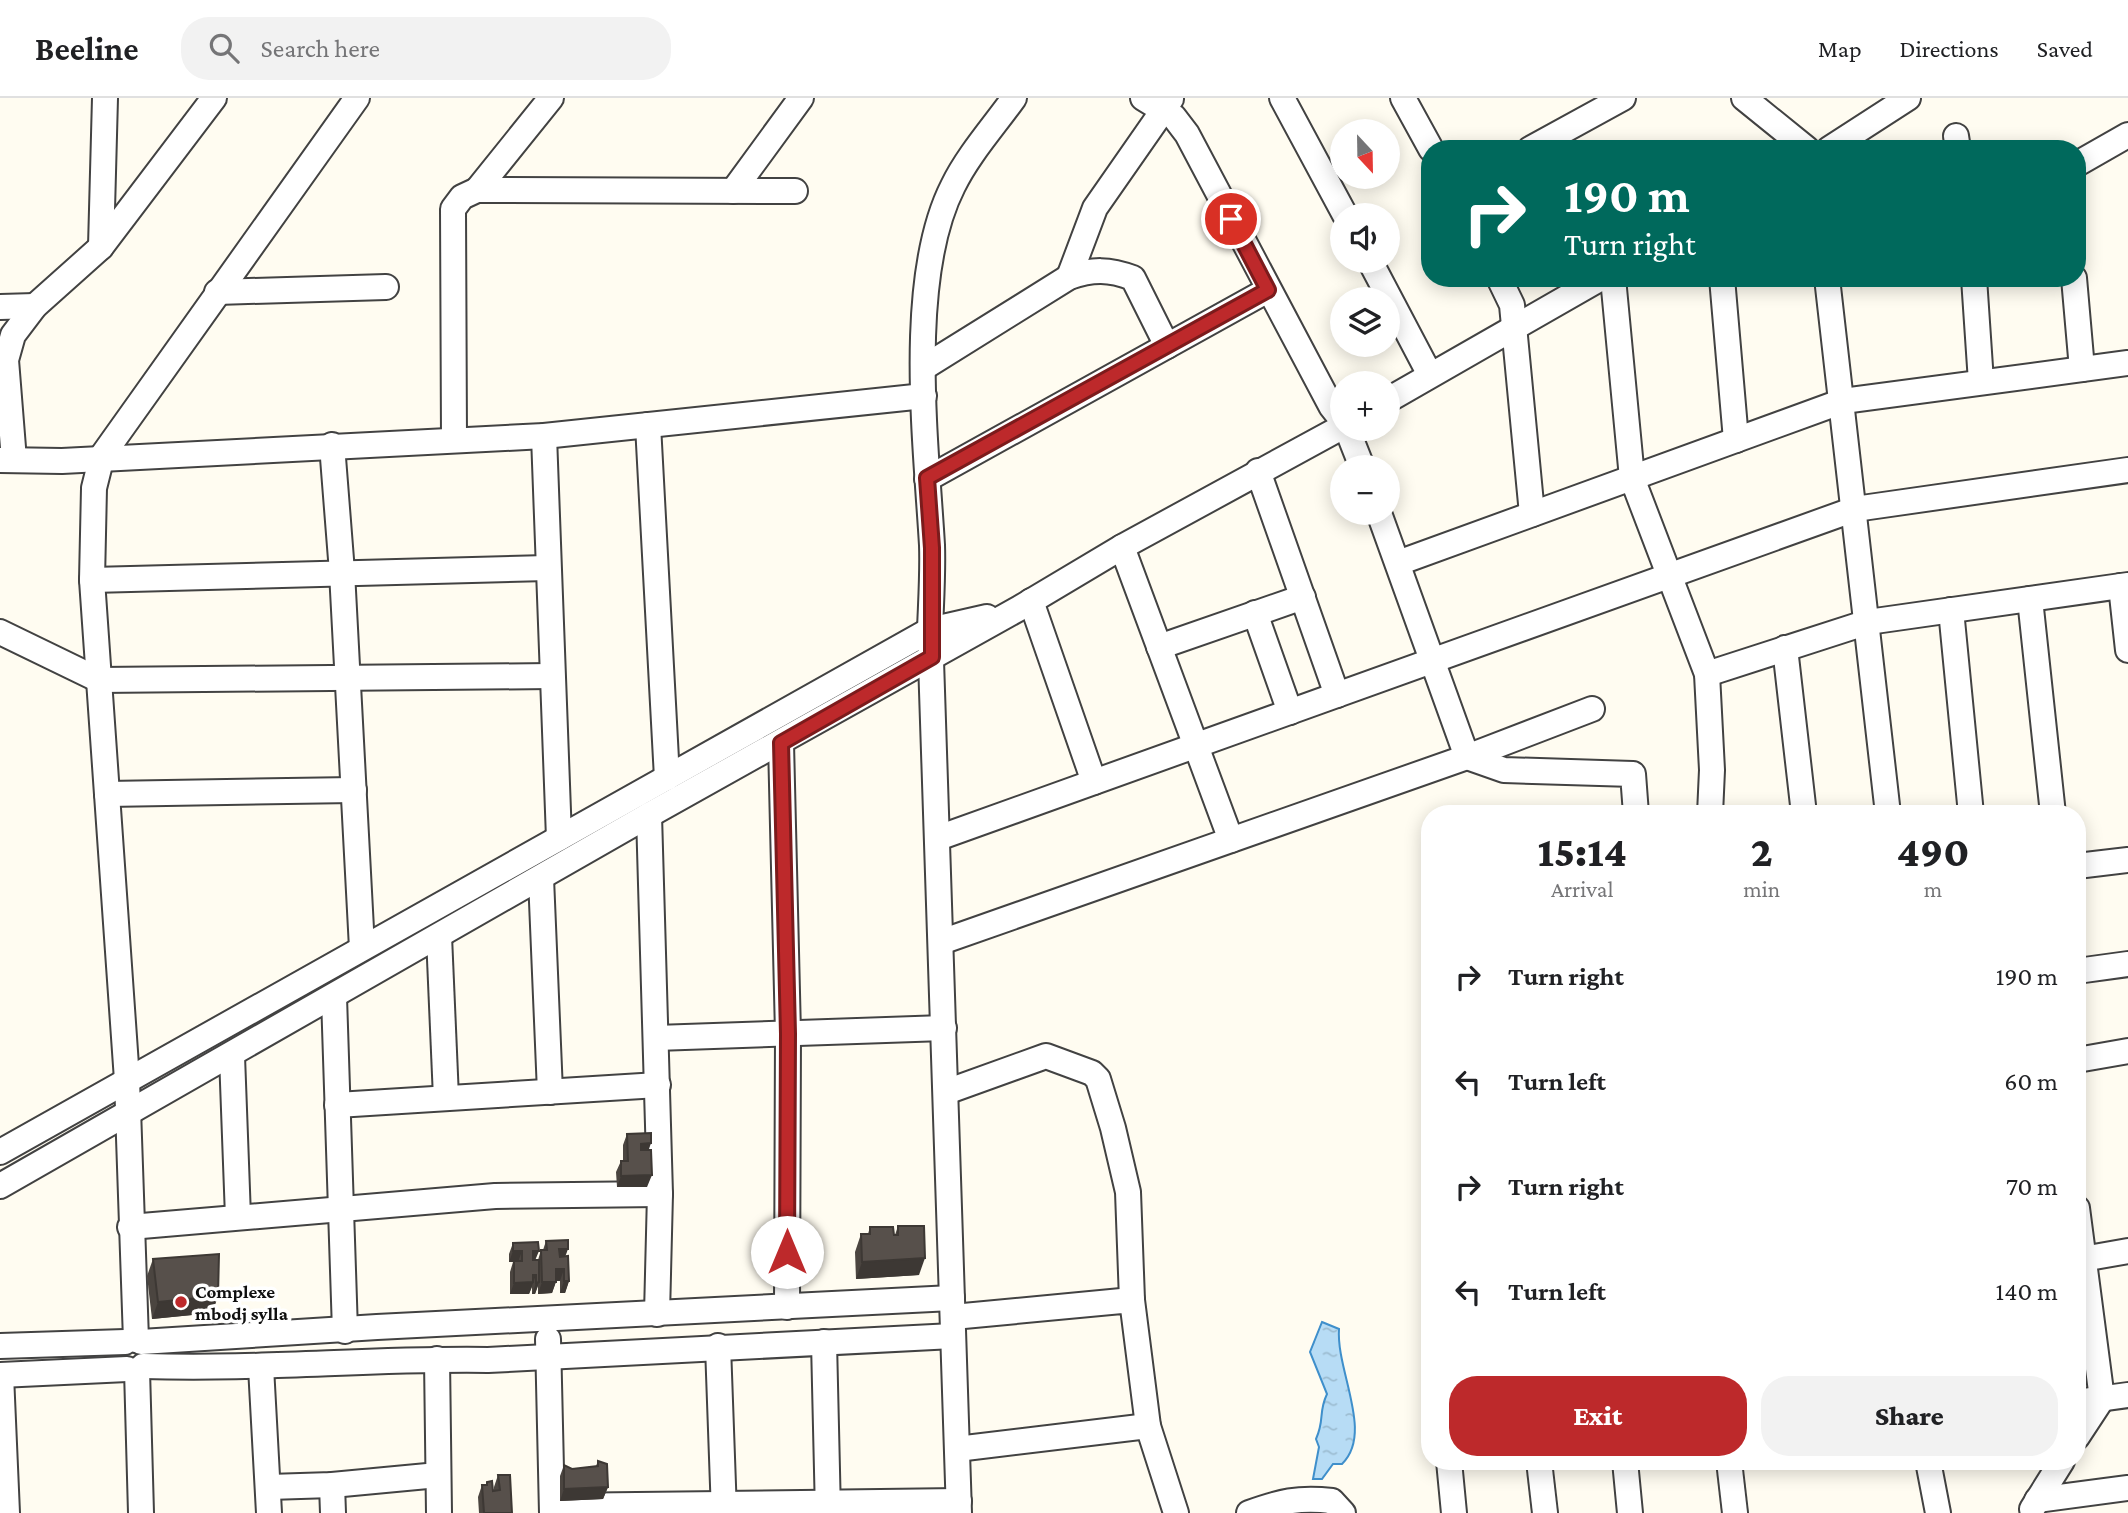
<!DOCTYPE html>
<meta charset="utf-8">
<style>
body{margin:0;font-family:"Crimson Pro",serif;background:#f2f2f2;color:#202124;height:100vh;display:flex;flex-direction:column;font-size:26px;white-space:nowrap}
*{box-sizing:border-box;margin:0}
p{font-size:23px;color:#757577}
.icon{flex:none;width:38px;height:38px;fill:none;stroke:currentColor;stroke-width:2;stroke-linecap:round;stroke-linejoin:round}
.map{position:relative;flex:1;overflow:hidden}
.details{position:absolute;left:1421px;top:707px;width:665px;height:665px;display:flex;flex-direction:column;background:#fff;border-radius:28px;box-shadow:0 4px 18px #0003}
.details>*{flex:none}
.guide{position:absolute;left:1421px;top:42px;width:665px;height:147px;border-radius:28px;box-shadow:0 4px 18px #0003;background:#00695c;color:#fff;overflow:hidden}
.needle{width:46px;rotate:158deg}
.fabs{position:absolute;left:1330px;top:21px;display:grid;gap:14px}
.fabs a{display:grid;place-items:center;width:70px;height:70px;border-radius:50%;background:#fff;box-shadow:0 4px 18px #0003;font-size:35px}
.pin{position:absolute;display:grid;place-items:center;width:60px;height:60px;color:#fff;margin:-30px;border:4px solid #fff;border-radius:50%;box-shadow:0 2px 7px #0007}
.me{position:absolute;width:77px;margin:-38px;rotate:0deg;stroke-linejoin:round;filter:drop-shadow(0 0 5px #0008)}
.turn{display:flex;align-items:center;gap:24px;height:147px;padding:0 28px;font-size:32px}
.turn .icon{width:91px;height:91px;stroke-width:2.5}
.turn b{display:block;font-size:49px;line-height:60px}
.eta{display:flex;justify-content:space-evenly;align-items:center;height:119px;text-align:center}
.eta b{font-size:42px;font-weight:800;line-height:49px}
.button{display:flex;gap:14px;margin-top:auto;padding:14px 28px}
.button a{flex:1;height:80px;border-radius:28px;background:#bd292b;color:#fff;font-size:28px;font-weight:800;line-height:80px;text-align:center}
.button a+a{background:#f2f2f2;color:#202124}
ul{padding:0;list-style:none}
li{display:flex;align-items:center;gap:21px;height:105px;padding:0 28px}
li div{flex:1}
li b{display:block;font-size:26px}
li em{font-style:normal}
header{display:flex;align-items:center;gap:42px;box-sizing:border-box;height:98px;padding:0 35px;background:#fff;border-bottom:2px solid #e0e0e0}
header strong{font-size:33px}
nav{display:flex;gap:38px;margin-inline-start:auto;font-size:24px}
.search{width:490px;height:63px;background:#f2f2f2;display:flex;align-items:center;gap:18px;box-sizing:border-box;padding:0 24px;border-radius:28px;color:#757577;font-size:26px}
.map>svg:first-child{display:block}
</style>
<header>
<strong>Beeline</strong>
<div class="search"><svg class="icon" aria-label="search" viewBox="0 0 24 24"><circle cx="10" cy="10" r="6"/><path d="M15 15l6 6"/></svg>Search here</div>
<nav><a>Map</a><a>Directions</a><a>Saved</a></nav>
</header>
<div class="map">
<svg width="2128" height="1415" viewBox="0 0 2128 1415">
<defs>
<pattern id="water-ripples" width="26" height="14" patternUnits="userSpaceOnUse" patternTransform="scale(1.75)"><rect width="26" height="14" fill="#b7dcf5"/><path d="M2 4q2-2 4 0t4 0M15 11q2-2 4 0t4 0" fill="none" stroke="#9cbcd1"/></pattern>
</defs>
<rect width="100%" height="100%" fill="#fffcf1"/>
<path fill="url(#water-ripples)" stroke="#3f8fcb" stroke-width="2" d="M 1322,1224 L 1339,1231 C 1336,1273 1374,1335 1342,1366 L 1333,1366 L 1322,1381 L 1313,1381 L 1319,1349 L 1316,1341 C 1325,1321 1318,1315 1327,1296 L 1310,1254 Z"/>
<g fill="none" stroke-linecap="round" stroke-linejoin="round">
<g stroke="#424242" stroke-width="28">
<g id="minor">
<path d="M 1143,0 L 1174,19 L 1187,36 L 1331,308 L 1342,322"/>
<path d="M 1282,0 L 1345,117"/>
<path d="M 1403,0 L 1431,51"/>
<path d="M 1744,0 L 1807,51"/>
<path d="M 1956,38 L 1958,51"/>
<path d="M 1530,51 L 1623,0"/>
<path d="M 1829,51 L 1908,0"/>
<path d="M 2077,66 L 2128,37"/>
<path d="M 477,92 L 551,0"/>
<path d="M 733,93 L 801,0"/>
<path d="M 101,149 L 105,0"/>
<path d="M 1370,163 L 1430,277"/>
<path d="M 1069,179 L 1095,110 L 1171,1"/>
<path d="M 1499,180 L 1512,207 L 1532,416"/>
<path d="M 1613,180 L 1632,380 L 1707,576 L 1712,672 L 1710,716"/>
<path d="M 1722,180 L 1736,342"/>
<path d="M 1827,180 L 1888,716"/>
<path d="M 1974,180 L 1981,284"/>
<path d="M 2074,180 L 2082,271"/>
<path d="M 217,194 L 386,189"/>
<path d="M 0,209 L 35,208"/>
<path d="M 923,270 L 1069,179 C 1093,171 1109,171 1133,180 L 1167,248"/>
<path d="M 1388,302 L 1601,180"/>
<path d="M 648,327 L 667,680"/>
<path d="M 1347,331 L 1362,369"/>
<path d="M 544,338 L 559,740"/>
<path d="M 454,341 L 453,111 L 462,99 L 477,92 L 795,93"/>
<path d="M 332,347 L 342,474 L 362,850"/>
<path d="M 0,362 L 62,363 L 544,338 L 924,298"/>
<path d="M 14,362 L 6,262 L 13,237 L 35,208 L 101,149 L 214,0"/>
<path d="M 1258,373 L 1337,597"/>
<path d="M 927,381 L 1268,192"/>
<path d="M 1379,415 L 1467,659 L 1504,672 L 1633,676 L 1636,716"/>
<path d="M 1122,449 L 1231,742"/>
<path d="M 1398,465 L 1843,303 L 2128,265"/>
<path d="M 92,482 L 547,470"/>
<path d="M 2121,488 L 2128,552"/>
<path d="M 2030,501 L 2053,716"/>
<path d="M 1031,503 L 1094,684"/>
<path d="M 1951,512 L 1971,716"/>
<path d="M 1255,515 L 1290,614"/>
<path d="M 0,534 L 99,582 L 552,578"/>
<path d="M 1159,549 L 1303,499"/>
<path d="M 1785,550 L 1804,716"/>
<path d="M 1707,576 L 1868,524 L 2128,487"/>
<path d="M 781,645 L 788,936 L 787,1209"/>
<path d="M 107,696 L 354,692"/>
<path d="M 649,717 L 660,1096 L 657,1216"/>
<path d="M 938,740 L 1855,411 L 2128,372"/>
<path d="M 2077,768 L 2128,762"/>
<path d="M 541,780 L 550,994"/>
<path d="M 439,838 L 446,1000"/>
<path d="M 941,844 L 1467,659 L 1592,611"/>
<path d="M 2077,873 L 2128,866"/>
<path d="M 334,899 L 345,1233"/>
<path d="M 656,940 L 944,930"/>
<path d="M 232,958 L 238,1119"/>
<path d="M 2077,962 L 2128,953"/>
<path d="M 946,994 L 1046,958 L 1092,975 L 1098,981 L 1113,1030 L 1128,1094 L 1132,1202"/>
<path d="M 337,1007 L 658,987"/>
<path d="M 0,1054 L 930,532 L 987,519"/>
<path d="M 0,1088 L 649,717 L 1018,511 L 1122,449 L 1342,329"/>
<path d="M 2077,1110 L 2102,1301 L 2077,1339"/>
<path d="M 130,1129 L 495,1098 L 660,1096"/>
<path d="M 2077,1162 L 2128,1153"/>
<path d="M 953,1219 L 1132,1202 L 1148,1328 L 1176,1415"/>
<path d="M 548,1241 L 552,1415"/>
<path d="M 136,1242 L 127,982 L 92,482 L 94,390 L 102,358 L 357,0"/>
<path d="M 141,1244 L 377,1229 L 952,1200"/>
<path d="M 824,1244 L 828,1415"/>
<path d="M 0,1248 L 125,1244"/>
<path d="M 718,1248 L 724,1415"/>
<path d="M 437,1261 L 439,1415"/>
<path d="M 143,1268 C 259,1272 373,1260 488,1262 L 953,1238"/>
<path d="M 261,1269 L 269,1415"/>
<path d="M 137,1272 L 141,1415"/>
<path d="M 0,1277 L 127,1271"/>
<path d="M 1,1277 L 7,1415"/>
<path d="M 2077,1304 L 2128,1297"/>
<path d="M 957,1351 L 1148,1328"/>
<path d="M 1449,1363 L 1454,1415"/>
<path d="M 1539,1363 L 1545,1415"/>
<path d="M 1625,1363 L 1630,1415"/>
<path d="M 1729,1363 L 1735,1415"/>
<path d="M 1928,1363 L 1938,1415"/>
<path d="M 332,1387 L 333,1415"/>
<path d="M 269,1389 L 332,1387 L 438,1377"/>
<path d="M 2037,1402 L 2128,1390"/>
<path d="M 552,1408 L 959,1403"/>
<path d="M 2032,1411 L 2062,1363"/>
<path d="M 959,1415 L 930,532 C 931,504 933,475 932,447 C 926,345 906,180 953,88 C 968,57 994,28 1014,0"/>
<path d="M 1249,1415 C 1280,1404 1298,1399 1332,1403 L 1343,1415"/>
</g>
</g>
<use href="#minor" stroke="#fff" stroke-width="24"/>
</g>
<g fill="#4b4540">
<path d="M 627,1036 L 649,1052 L 647,1089 L 617,1089 L 616,1074 L 621,1063 L 623,1063 L 623,1047 Z"/>
<path d="M 898,1128 L 919,1177 L 856,1181 L 855,1154 L 861,1136 L 868,1136 L 870,1129 L 895,1137 Z"/>
<path d="M 546,1143 L 565,1158 L 569,1183 L 565,1195 L 560,1195 L 560,1183 L 556,1183 L 552,1195 L 538,1196 L 538,1188 L 535,1196 L 532,1196 L 532,1189 L 529,1196 L 510,1196 L 510,1174 L 513,1164 L 509,1164 L 509,1156 L 513,1145 L 535,1162 L 538,1162 L 541,1152 L 543,1152 Z"/>
<path d="M 153,1161 L 218,1198 L 212,1215 L 152,1221 L 147,1178 Z"/>
<path d="M 598,1363 L 608,1389 L 603,1401 L 560,1403 L 560,1378 L 564,1367 L 572,1371 L 596,1368 Z"/>
<path d="M 498,1377 L 512,1415 L 479,1415 L 478,1399 L 482,1387 L 486,1387 L 487,1384 L 493,1393 L 494,1393 L 494,1389 Z"/>
</g>
<g fill="#3d3834">
<path d="M 651,1045 L 647,1057 L 637,1057 L 641,1046 Z"/>
<path d="M 652,1077 L 647,1089 L 617,1089 L 621,1078 Z"/>
<path d="M 559,1151 L 568,1151 L 564,1162 L 555,1163 Z"/>
<path d="M 513,1153 L 522,1153 L 518,1164 L 509,1164 Z"/>
<path d="M 533,1153 L 539,1153 L 534,1165 L 529,1165 Z"/>
<path d="M 925,1160 L 919,1177 L 856,1181 L 862,1164 Z"/>
<path d="M 556,1171 L 564,1171 L 560,1183 L 552,1183 Z"/>
<path d="M 533,1177 L 536,1177 L 529,1196 L 510,1196 L 514,1185 Z"/>
<path d="M 564,1183 L 569,1183 L 565,1195 L 560,1195 Z"/>
<path d="M 539,1184 L 535,1196 L 532,1196 L 536,1185 Z"/>
<path d="M 542,1184 L 556,1184 L 552,1195 L 538,1196 Z"/>
<path d="M 218,1198 L 212,1215 L 152,1221 L 158,1204 Z"/>
<path d="M 608,1389 L 603,1401 L 560,1403 L 564,1391 Z"/>
</g>
<g fill="#57504b" stroke="#3d3834" stroke-width="2">
<path d="M 651,1035 L 651,1045 L 641,1046 L 641,1052 L 651,1052 L 652,1077 L 621,1078 L 621,1063 L 628,1063 L 627,1036 Z"/>
<path d="M 898,1128 L 924,1128 L 925,1160 L 862,1164 L 861,1136 L 870,1136 L 870,1129 L 893,1129 L 894,1137 L 898,1137 Z"/>
<path d="M 568,1142 L 568,1151 L 559,1151 L 560,1159 L 568,1158 L 569,1183 L 564,1183 L 564,1171 L 556,1171 L 556,1184 L 542,1184 L 541,1152 L 547,1152 L 546,1143 Z"/>
<path d="M 538,1144 L 539,1153 L 533,1153 L 533,1162 L 539,1162 L 539,1184 L 536,1185 L 536,1177 L 533,1177 L 533,1184 L 514,1185 L 514,1163 L 522,1163 L 522,1153 L 513,1153 L 513,1145 Z"/>
<path d="M 219,1156 L 218,1198 L 158,1204 L 153,1161 Z"/>
<path d="M 598,1363 L 607,1366 L 608,1389 L 564,1391 L 564,1367 L 572,1371 L 598,1368 Z"/>
<path d="M 498,1377 L 510,1377 L 512,1415 L 484,1415 L 482,1387 L 487,1387 L 487,1384 L 492,1383 L 493,1393 L 500,1392 Z"/>
</g>
<g fill="none" stroke-linecap="round" stroke-linejoin="round">
<g stroke="#7b1b1c" stroke-width="18">
<path id="route" d="M 787,1154 L 788,936 L 781,645 L 932,559 L 932,450 L 927,380 L 1268,192 L 1231,121"/>
</g>
<use href="#route" stroke="#bd292b" stroke-width="12"/>
</g>
<circle fill="#bd292b" stroke="#fff" stroke-width="2.5" cx="181" cy="1204" r="7"/>
<g text-anchor="middle" dominant-baseline="central" stroke-width="7" stroke-linejoin="round" paint-order="stroke">
<g font-size="19" font-weight="bold" fill="#0f0f0f" stroke="#fff" text-anchor="start">
<text x="195" y="1193">Complexe<tspan x="195" dy="22">mbodj sylla</tspan></text>
</g>
</g>
</svg>
<div class="fabs">
<a><svg class="needle" viewBox="-14 -14 28 28"><path d="M0-13l5 13h-10z" fill="#e53935"/><path d="M0 13l5-13h-10z" fill="#757577"/></svg></a>
<a><svg class="icon" aria-label="sound" viewBox="0 0 24 24"><path d="M4 9h4l5-4v14l-5-4H4zM17 9q2 3 0 6"/></svg></a>
<a><svg class="icon" aria-label="layers" viewBox="0 0 24 24"><path d="M12 4l9 5-9 5-9-5zM3 14l9 5 9-5"/></svg></a>
<a>+</a>
<a>−</a>
</div>
<div class="pin" style="left:1231px;top:121px;background:#d93025"><svg class="icon" aria-label="arrive" viewBox="0 0 24 24"><path d="M6 21V4h12l-3 4 3 4H6"/></svg></div>
<svg class="me" style="left:787px;top:1154px" viewBox="-20 -20 40 40"><circle r="19" fill="#fff"/><path d="M0-13L10 11 0 6-10 11z" fill="#bd292b"/></svg>
<div class="guide">
<div class="turn"><svg class="icon" aria-label="right" viewBox="0 0 24 24"><path d="M7 20v-9h11M14 6l5 5-5 5"/></svg><div><b>190 m</b>Turn right</div></div>
</div>
<section class="details">
<div class="eta">
<div><b>15:14</b><p>Arrival</p></div>
<div><b>2</b><p>min</p></div>
<div><b>490</b><p>m</p></div>
</div>
<ul>
<li><svg class="icon" aria-label="right" viewBox="0 0 24 24"><path d="M7 20v-9h11M14 6l5 5-5 5"/></svg><div><b>Turn right</b></div><em>190 m</em></li>
<li><svg class="icon" aria-label="left" viewBox="0 0 24 24"><path d="M17 20v-9H6M10 6l-5 5 5 5"/></svg><div><b>Turn left</b></div><em>60 m</em></li>
<li><svg class="icon" aria-label="right" viewBox="0 0 24 24"><path d="M7 20v-9h11M14 6l5 5-5 5"/></svg><div><b>Turn right</b></div><em>70 m</em></li>
<li><svg class="icon" aria-label="left" viewBox="0 0 24 24"><path d="M17 20v-9H6M10 6l-5 5 5 5"/></svg><div><b>Turn left</b></div><em>140 m</em></li>
</ul>
<div class="button"><a>Exit</a><a>Share</a></div>
</section>
</div>
